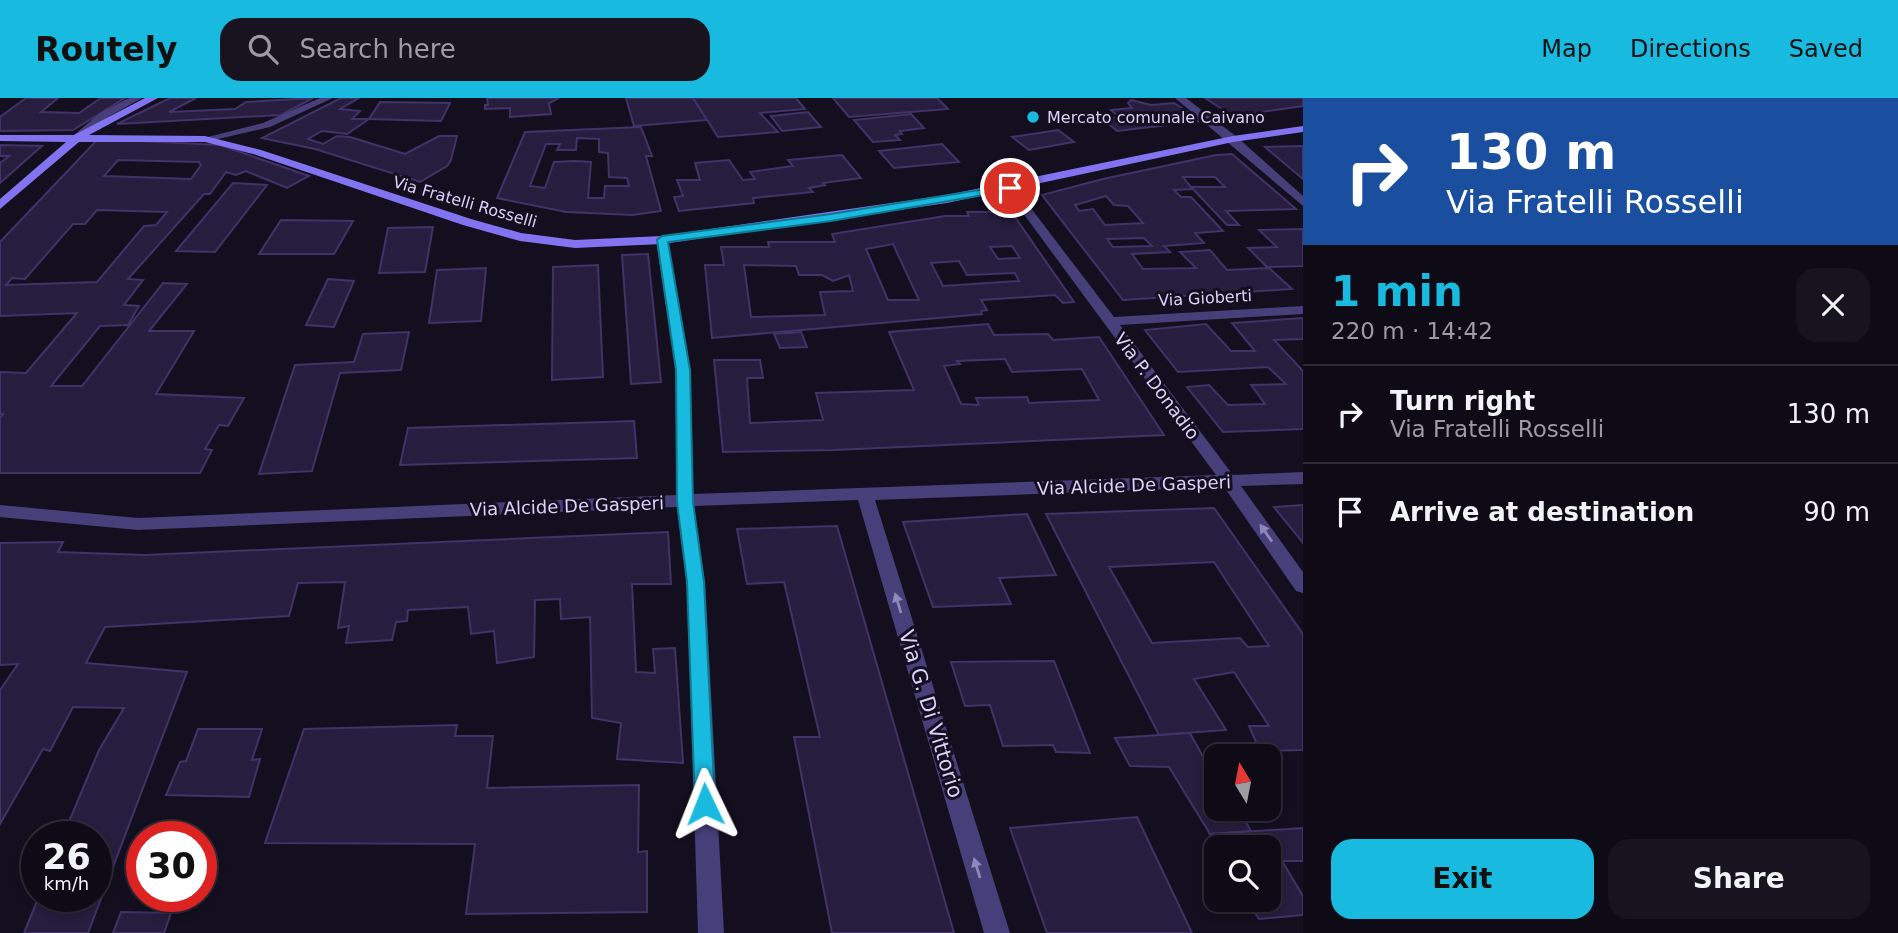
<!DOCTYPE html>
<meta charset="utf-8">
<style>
body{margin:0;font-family:"DejaVu Sans",sans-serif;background:#171420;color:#f1f3f6;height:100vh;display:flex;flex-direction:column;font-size:26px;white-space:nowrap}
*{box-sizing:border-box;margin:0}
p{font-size:23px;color:#9b9ba1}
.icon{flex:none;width:38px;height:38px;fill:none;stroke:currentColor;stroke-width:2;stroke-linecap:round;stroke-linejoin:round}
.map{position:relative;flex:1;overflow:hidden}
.drawer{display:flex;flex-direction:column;background:#0e0b17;width:595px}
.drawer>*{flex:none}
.hud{background:#1a4fa0;color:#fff;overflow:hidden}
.needle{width:46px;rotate:350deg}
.fabs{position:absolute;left:1204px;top:646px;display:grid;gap:14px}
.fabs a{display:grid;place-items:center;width:77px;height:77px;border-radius:14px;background:#0e0b17;box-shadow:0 4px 10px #0003,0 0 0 2px #2e2b36;font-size:35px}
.speed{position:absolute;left:21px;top:723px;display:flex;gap:14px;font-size:35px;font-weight:700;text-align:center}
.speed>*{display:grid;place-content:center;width:91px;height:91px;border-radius:50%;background:#0e0b17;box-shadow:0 4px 10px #0003,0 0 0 2px #2e2b36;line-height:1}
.speed small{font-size:18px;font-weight:400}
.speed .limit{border:10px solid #d22;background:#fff;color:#111}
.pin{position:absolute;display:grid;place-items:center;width:60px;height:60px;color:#fff;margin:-30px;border:4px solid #fff;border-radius:50%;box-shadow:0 2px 7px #0007}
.me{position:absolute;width:77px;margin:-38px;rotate:358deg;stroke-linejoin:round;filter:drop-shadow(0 0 5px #0008)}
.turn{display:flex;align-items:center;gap:24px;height:147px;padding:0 28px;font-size:32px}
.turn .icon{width:91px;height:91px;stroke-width:2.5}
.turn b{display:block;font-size:49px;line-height:60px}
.round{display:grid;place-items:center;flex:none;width:74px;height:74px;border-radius:21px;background:#171420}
.overview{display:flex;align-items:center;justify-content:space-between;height:119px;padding:0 28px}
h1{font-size:42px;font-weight:700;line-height:52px;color:#18bae0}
.action{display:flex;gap:14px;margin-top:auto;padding:14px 28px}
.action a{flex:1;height:80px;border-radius:21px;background:#18bae0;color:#111;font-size:28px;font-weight:700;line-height:80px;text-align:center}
.action a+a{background:#171420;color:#f1f3f6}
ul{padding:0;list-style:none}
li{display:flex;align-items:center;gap:21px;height:98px;padding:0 28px;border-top:2px solid #2e2b36}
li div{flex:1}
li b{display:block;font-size:26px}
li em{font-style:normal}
header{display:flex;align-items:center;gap:42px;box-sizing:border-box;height:98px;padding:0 35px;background:#18bae0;color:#111}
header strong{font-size:33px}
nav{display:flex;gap:38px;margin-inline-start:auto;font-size:24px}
.search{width:490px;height:63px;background:#171420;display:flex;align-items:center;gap:18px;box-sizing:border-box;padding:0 24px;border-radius:21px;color:#9b9ba1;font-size:26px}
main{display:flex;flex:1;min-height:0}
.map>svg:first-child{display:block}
</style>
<header>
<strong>Routely</strong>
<div class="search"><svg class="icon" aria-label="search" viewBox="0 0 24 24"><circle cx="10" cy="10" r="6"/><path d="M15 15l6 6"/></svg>Search here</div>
<nav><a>Map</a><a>Directions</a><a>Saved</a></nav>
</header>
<main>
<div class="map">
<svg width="1303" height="835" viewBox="0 0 1303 835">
<rect width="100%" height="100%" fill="#130f1f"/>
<g fill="#271d3e" stroke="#413268" stroke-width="2" fill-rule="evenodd">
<path d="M 26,0 L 58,0 L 41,14 L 79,15 L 101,0 L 125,0 L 73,32 L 0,33 L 0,19 Z"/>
<path d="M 170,0 L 196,0 L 169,14 L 235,11 L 246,4 L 313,0 L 281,17 L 117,26 Z"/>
<path d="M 341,0 L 359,0 L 340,11 L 360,13 L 352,21 L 369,21 L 347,36 L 322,33 L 308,41 L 323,46 L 337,38 L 350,39 L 405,56 L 439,38 L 457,38 L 451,62 L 447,68 L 420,84 L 315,51 L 262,40 Z"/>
<path d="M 487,0 L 559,0 L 549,5 L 551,16 L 510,19 L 510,10 L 485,11 L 485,7 L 488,7 Z"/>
<path d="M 626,0 L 693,0 L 708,22 L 634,28 Z"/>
<path d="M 693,0 L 796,0 L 805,11 L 760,15 L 778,34 L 718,39 Z"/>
<path d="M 833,0 L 937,0 L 948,11 L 849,19 Z"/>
<path d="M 1205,0 L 1303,0 L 1303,8 L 1233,18 Z"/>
<path d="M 1131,2 L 1151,7 L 1174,5 L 1202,23 L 1117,33 L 1103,21 L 1119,19 L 1111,12 L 1132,10 L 1128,5 Z"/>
<path d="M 380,4 L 450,5 L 441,23 L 369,21 Z"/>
<path d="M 808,14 L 821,29 L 782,33 L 771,18 Z"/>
<path d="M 911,16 L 924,30 L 900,33 L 902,36 L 895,37 L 900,42 L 873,44 L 854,22 Z"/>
<path d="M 641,29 L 652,58 L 646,58 L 661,113 L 633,117 L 566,114 L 497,100 L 525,34 ZM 577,40 L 599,41 L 599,54 L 608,55 L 609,79 L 627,80 L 629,88 L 605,88 L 604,100 L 588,100 L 591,64 L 574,63 L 554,64 L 545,90 L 530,88 L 546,46 L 560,46 L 557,52 L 576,52 Z"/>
<path d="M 1058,32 L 1074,44 L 1029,52 L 1012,39 Z"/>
<path d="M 98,41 L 220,47 L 309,78 L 287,90 L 246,73 L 236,77 L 226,74 L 210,96 L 204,96 L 128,181 L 143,182 L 124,207 L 139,208 L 128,227 L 100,228 L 51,288 L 82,288 L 163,185 L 187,186 L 149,233 L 194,233 L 156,296 L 244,300 L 228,328 L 219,327 L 205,351 L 212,352 L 200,375 L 0,375 L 0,320 L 3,316 L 0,316 L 0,274 L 26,275 L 77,215 L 0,218 L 0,144 ZM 118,62 L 199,64 L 201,67 L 191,81 L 104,78 ZM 97,112 L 167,114 L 156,127 L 144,128 L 97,184 L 6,187 L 12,180 L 25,181 L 73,126 L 85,126 Z"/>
<path d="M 942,46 L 959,64 L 894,70 L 879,53 Z"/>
<path d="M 0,47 L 42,48 L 0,85 L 0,65 L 9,58 L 0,58 Z"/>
<path d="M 1303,48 L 1303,81 L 1265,49 Z"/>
<path d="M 1232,56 L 1296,111 L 1226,113 L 1239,127 L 1227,127 L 1193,91 L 1174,92 L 1181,99 L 1191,99 L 1223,133 L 1195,135 L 1204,145 L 1164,148 L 1170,154 L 1132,156 L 1143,171 L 1196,170 L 1180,154 L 1210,152 L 1227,172 L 1269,170 L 1292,191 L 1123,202 L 1042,97 L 1103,81 L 1216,57 ZM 1183,79 L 1215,79 L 1225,89 L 1191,89 ZM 1106,98 L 1114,107 L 1128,108 L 1143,125 L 1105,127 L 1093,111 L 1079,113 L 1075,107 ZM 1144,140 L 1152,148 L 1113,149 L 1107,141 Z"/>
<path d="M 842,57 L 861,80 L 823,85 L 825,87 L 809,90 L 813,94 L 753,100 L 754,105 L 679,113 L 674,99 L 683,98 L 677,82 L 700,82 L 695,65 L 729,62 L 743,82 L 755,81 L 750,74 L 793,68 L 788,62 Z"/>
<path d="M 233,85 L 267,87 L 215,154 L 176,153 Z"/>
<path d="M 1008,109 L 1074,204 L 1063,205 L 1055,197 L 981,202 L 987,212 L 981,213 L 982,216 L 712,240 L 705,167 L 724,167 L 721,149 L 769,149 L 768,144 L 835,144 L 832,136 L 945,118 L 969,118 L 967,114 L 991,114 L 988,110 ZM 893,146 L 919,202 L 888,202 L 866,151 ZM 1012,148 L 1020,160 L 998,161 L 990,149 ZM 959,163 L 967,177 L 1015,175 L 1019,183 L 943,188 L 931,165 ZM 744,167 L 796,168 L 799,177 L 822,177 L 833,183 L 849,177 L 853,193 L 820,194 L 825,217 L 751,219 Z"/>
<path d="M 281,122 L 353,123 L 334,156 L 259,156 Z"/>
<path d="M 433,129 L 425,174 L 379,175 L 388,130 Z"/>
<path d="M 1303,131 L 1303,168 L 1267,169 L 1248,150 L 1277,149 L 1259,132 Z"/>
<path d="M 648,156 L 661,284 L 631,286 L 622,157 Z"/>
<path d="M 598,167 L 603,279 L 552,282 L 553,169 Z"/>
<path d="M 486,170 L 481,223 L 429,225 L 437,172 Z"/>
<path d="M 328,181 L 354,183 L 334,229 L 306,227 Z"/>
<path d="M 1303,220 L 1303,241 L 1274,242 L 1303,273 L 1303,331 L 1223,334 L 1187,289 L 1209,287 L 1228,307 L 1265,306 L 1251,287 L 1286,286 L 1268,269 L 1178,274 L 1145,232 L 1206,226 L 1231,253 L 1255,253 L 1232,225 Z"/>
<path d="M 988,226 L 994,237 L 1048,236 L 1053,242 L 1099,239 L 1164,337 L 835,352 L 723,354 L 714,262 L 760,262 L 763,280 L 747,280 L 750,325 L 823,322 L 816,295 L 914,292 L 889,234 ZM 1005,261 L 1012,274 L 1082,271 L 1099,302 L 1029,305 L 1027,299 L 976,300 L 979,307 L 961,306 L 944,268 L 960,266 L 957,263 Z"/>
<path d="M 409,234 L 401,272 L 340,275 L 312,373 L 259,376 L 295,267 L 354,264 L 363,236 Z"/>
<path d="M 801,234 L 807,249 L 780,250 L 774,236 Z"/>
<path d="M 634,323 L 637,360 L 400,367 L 408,330 Z"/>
<path d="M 1303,407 L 1303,445 L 1274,409 Z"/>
<path d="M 1214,410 L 1303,536 L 1303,652 L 1260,653 L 1249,628 L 1269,628 L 1234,574 L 1194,581 L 1226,632 L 1159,637 L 1046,416 ZM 1214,464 L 1269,548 L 1248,549 L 1240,540 L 1152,545 L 1109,469 Z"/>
<path d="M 1027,416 L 1056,477 L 999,480 L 1011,506 L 933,509 L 903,424 Z"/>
<path d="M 837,428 L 954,835 L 832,835 L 794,639 L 820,639 L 784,484 L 747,486 L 737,431 Z"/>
<path d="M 668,434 L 671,486 L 632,486 L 636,574 L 655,575 L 653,551 L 675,550 L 683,665 L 617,661 L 621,625 L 592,620 L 590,519 L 561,521 L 560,501 L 535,502 L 534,559 L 497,565 L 494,533 L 471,536 L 468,509 L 408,512 L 407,523 L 396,524 L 392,542 L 346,545 L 349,528 L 338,530 L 345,484 L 298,485 L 289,518 L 105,529 L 86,565 L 187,574 L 88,835 L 24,835 L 39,798 L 96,798 L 96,738 L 63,738 L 99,652 L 124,610 L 73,609 L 50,653 L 43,651 L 0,726 L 0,592 L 18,566 L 0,567 L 0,445 L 63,444 L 58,454 L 145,457 Z"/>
<path d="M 1054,563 L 1090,655 L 1056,654 L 1053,647 L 1003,648 L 990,607 L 965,608 L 951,564 Z"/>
<path d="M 457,627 L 455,638 L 493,638 L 487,690 L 639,687 L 638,754 L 647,753 L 647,814 L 466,816 L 475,746 L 265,745 L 304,631 Z"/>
<path d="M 198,631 L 262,631 L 252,662 L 260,661 L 249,699 L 166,697 L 180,664 L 186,663 Z"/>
<path d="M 1190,635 L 1207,666 L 1216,675 L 1216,710 L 1238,710 L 1251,733 L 1210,736 L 1169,669 L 1130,668 L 1115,640 Z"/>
<path d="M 1137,719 L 1192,835 L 1047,835 L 1010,730 Z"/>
<path d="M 1303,730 L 1303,763 L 1282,763 L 1303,798 L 1303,817 L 1259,821 L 1247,802 L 1269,802 L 1269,749 L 1217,749 L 1210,736 Z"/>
<path d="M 121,814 L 171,815 L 164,835 L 113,835 Z"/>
</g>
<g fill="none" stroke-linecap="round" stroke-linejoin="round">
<g fill="#473f79" fill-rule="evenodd">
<path d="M 129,0 L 142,0 L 108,19 L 82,41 L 74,41 L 74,37 L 100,15 Z"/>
<path d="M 320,0 L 333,0 L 270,29 L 205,44 L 200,41 L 263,25 Z"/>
<path d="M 1175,0 L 1186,0 L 1237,39 L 1303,98 L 1303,108 Z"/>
<path d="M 1006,88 L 1014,88 L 1114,219 L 1303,208 L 1303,216 L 1120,227 L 1233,377 L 1303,374 L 1303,386 L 1241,388 L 1303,474 L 1303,495 L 1296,493 L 1224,389 L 875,402 L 1010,835 L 984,835 L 858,402 L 694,408 L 705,484 L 724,835 L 698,835 L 687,484 L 677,409 L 138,432 L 0,419 L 0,407 L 138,420 L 676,397 L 676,272 L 656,142 L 662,138 L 668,142 L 690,272 L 693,396 L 1216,377 L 1006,92 Z"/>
</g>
<path fill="#8273f0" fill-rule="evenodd" d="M 145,0 L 158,0 L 89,37 L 205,38 L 261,52 L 471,121 L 521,135 L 575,142 L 662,138 L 947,97 L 1233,38 L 1303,28 L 1303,34 L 1233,44 L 947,105 L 662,146 L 575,150 L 520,143 L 463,127 L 253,56 L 205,44 L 79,44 L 0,111 L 0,101 L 66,44 L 0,43 L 0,37 L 74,37 Z"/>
</g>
<defs><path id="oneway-solid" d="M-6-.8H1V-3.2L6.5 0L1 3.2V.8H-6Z" transform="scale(1.75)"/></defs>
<g fill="#9088ba">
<use href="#oneway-solid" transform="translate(1266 435) rotate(-125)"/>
<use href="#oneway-solid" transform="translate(898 505) rotate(-107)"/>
<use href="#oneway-solid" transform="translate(977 770) rotate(-107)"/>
</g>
<path fill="#18bae0" stroke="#107992" stroke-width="2" d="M 1010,87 L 1014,88 L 1014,92 L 831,123 L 668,144 L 690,272 L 693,404 L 704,484 L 715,706 L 712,713 L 705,716 L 698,713 L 695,706 L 687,484 L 677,404 L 676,272 L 657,142 L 662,138 L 831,116 Z"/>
<circle fill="#18bae0" stroke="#130f1f" stroke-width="2.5" cx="1033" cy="19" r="7"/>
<g text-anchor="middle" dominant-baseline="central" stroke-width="6" stroke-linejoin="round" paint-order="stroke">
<g font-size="16" fill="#dad2fa" stroke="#130f1f" text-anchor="start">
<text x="1047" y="19">Mercato comunale Caivano</text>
</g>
<g font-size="16" fill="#dad2fa" stroke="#130f1f">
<text transform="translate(465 104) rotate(16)">Via Fratelli Rosselli</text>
<text transform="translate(1205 200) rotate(-3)">Via Gioberti</text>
</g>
<g font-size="18" fill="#dad2fa" stroke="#130f1f">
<text transform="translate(1157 288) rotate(53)">Via P. Donadio</text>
<text transform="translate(1134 387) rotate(-2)">Via Alcide De Gasperi</text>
<text transform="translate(567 408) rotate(-2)">Via Alcide De Gasperi</text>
</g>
<g font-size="21" fill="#dad2fa" stroke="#130f1f">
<text transform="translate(931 616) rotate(73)">Via G. Di Vittorio</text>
</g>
</g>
</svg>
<div class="fabs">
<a><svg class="needle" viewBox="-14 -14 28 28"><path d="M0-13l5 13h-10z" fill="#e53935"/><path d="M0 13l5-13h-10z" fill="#9b9ba1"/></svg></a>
<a><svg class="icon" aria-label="search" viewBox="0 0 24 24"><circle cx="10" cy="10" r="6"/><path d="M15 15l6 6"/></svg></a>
</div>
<div class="speed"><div>26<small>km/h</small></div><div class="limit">30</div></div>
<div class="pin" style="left:1010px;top:90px;background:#d93025"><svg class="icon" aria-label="arrive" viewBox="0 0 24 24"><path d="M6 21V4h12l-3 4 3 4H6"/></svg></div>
<svg class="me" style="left:705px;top:706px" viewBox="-20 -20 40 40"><path d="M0-17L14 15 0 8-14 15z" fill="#18bae0" stroke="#fff" stroke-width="4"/></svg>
</div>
<section class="drawer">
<div class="hud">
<div class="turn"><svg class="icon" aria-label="right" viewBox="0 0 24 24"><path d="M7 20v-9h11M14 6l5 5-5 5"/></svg><div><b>130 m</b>Via Fratelli Rosselli</div></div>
</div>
<div class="overview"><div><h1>1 min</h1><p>220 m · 14:42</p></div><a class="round"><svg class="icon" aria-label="close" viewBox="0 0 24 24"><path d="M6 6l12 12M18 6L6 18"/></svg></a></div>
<ul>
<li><svg class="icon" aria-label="right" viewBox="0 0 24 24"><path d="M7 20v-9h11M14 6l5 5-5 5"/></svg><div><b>Turn right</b><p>Via Fratelli Rosselli</p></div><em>130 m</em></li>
<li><svg class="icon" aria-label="arrive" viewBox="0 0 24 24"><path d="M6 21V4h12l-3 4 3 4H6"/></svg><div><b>Arrive at destination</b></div><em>90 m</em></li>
</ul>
<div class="action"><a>Exit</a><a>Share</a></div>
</section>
</main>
